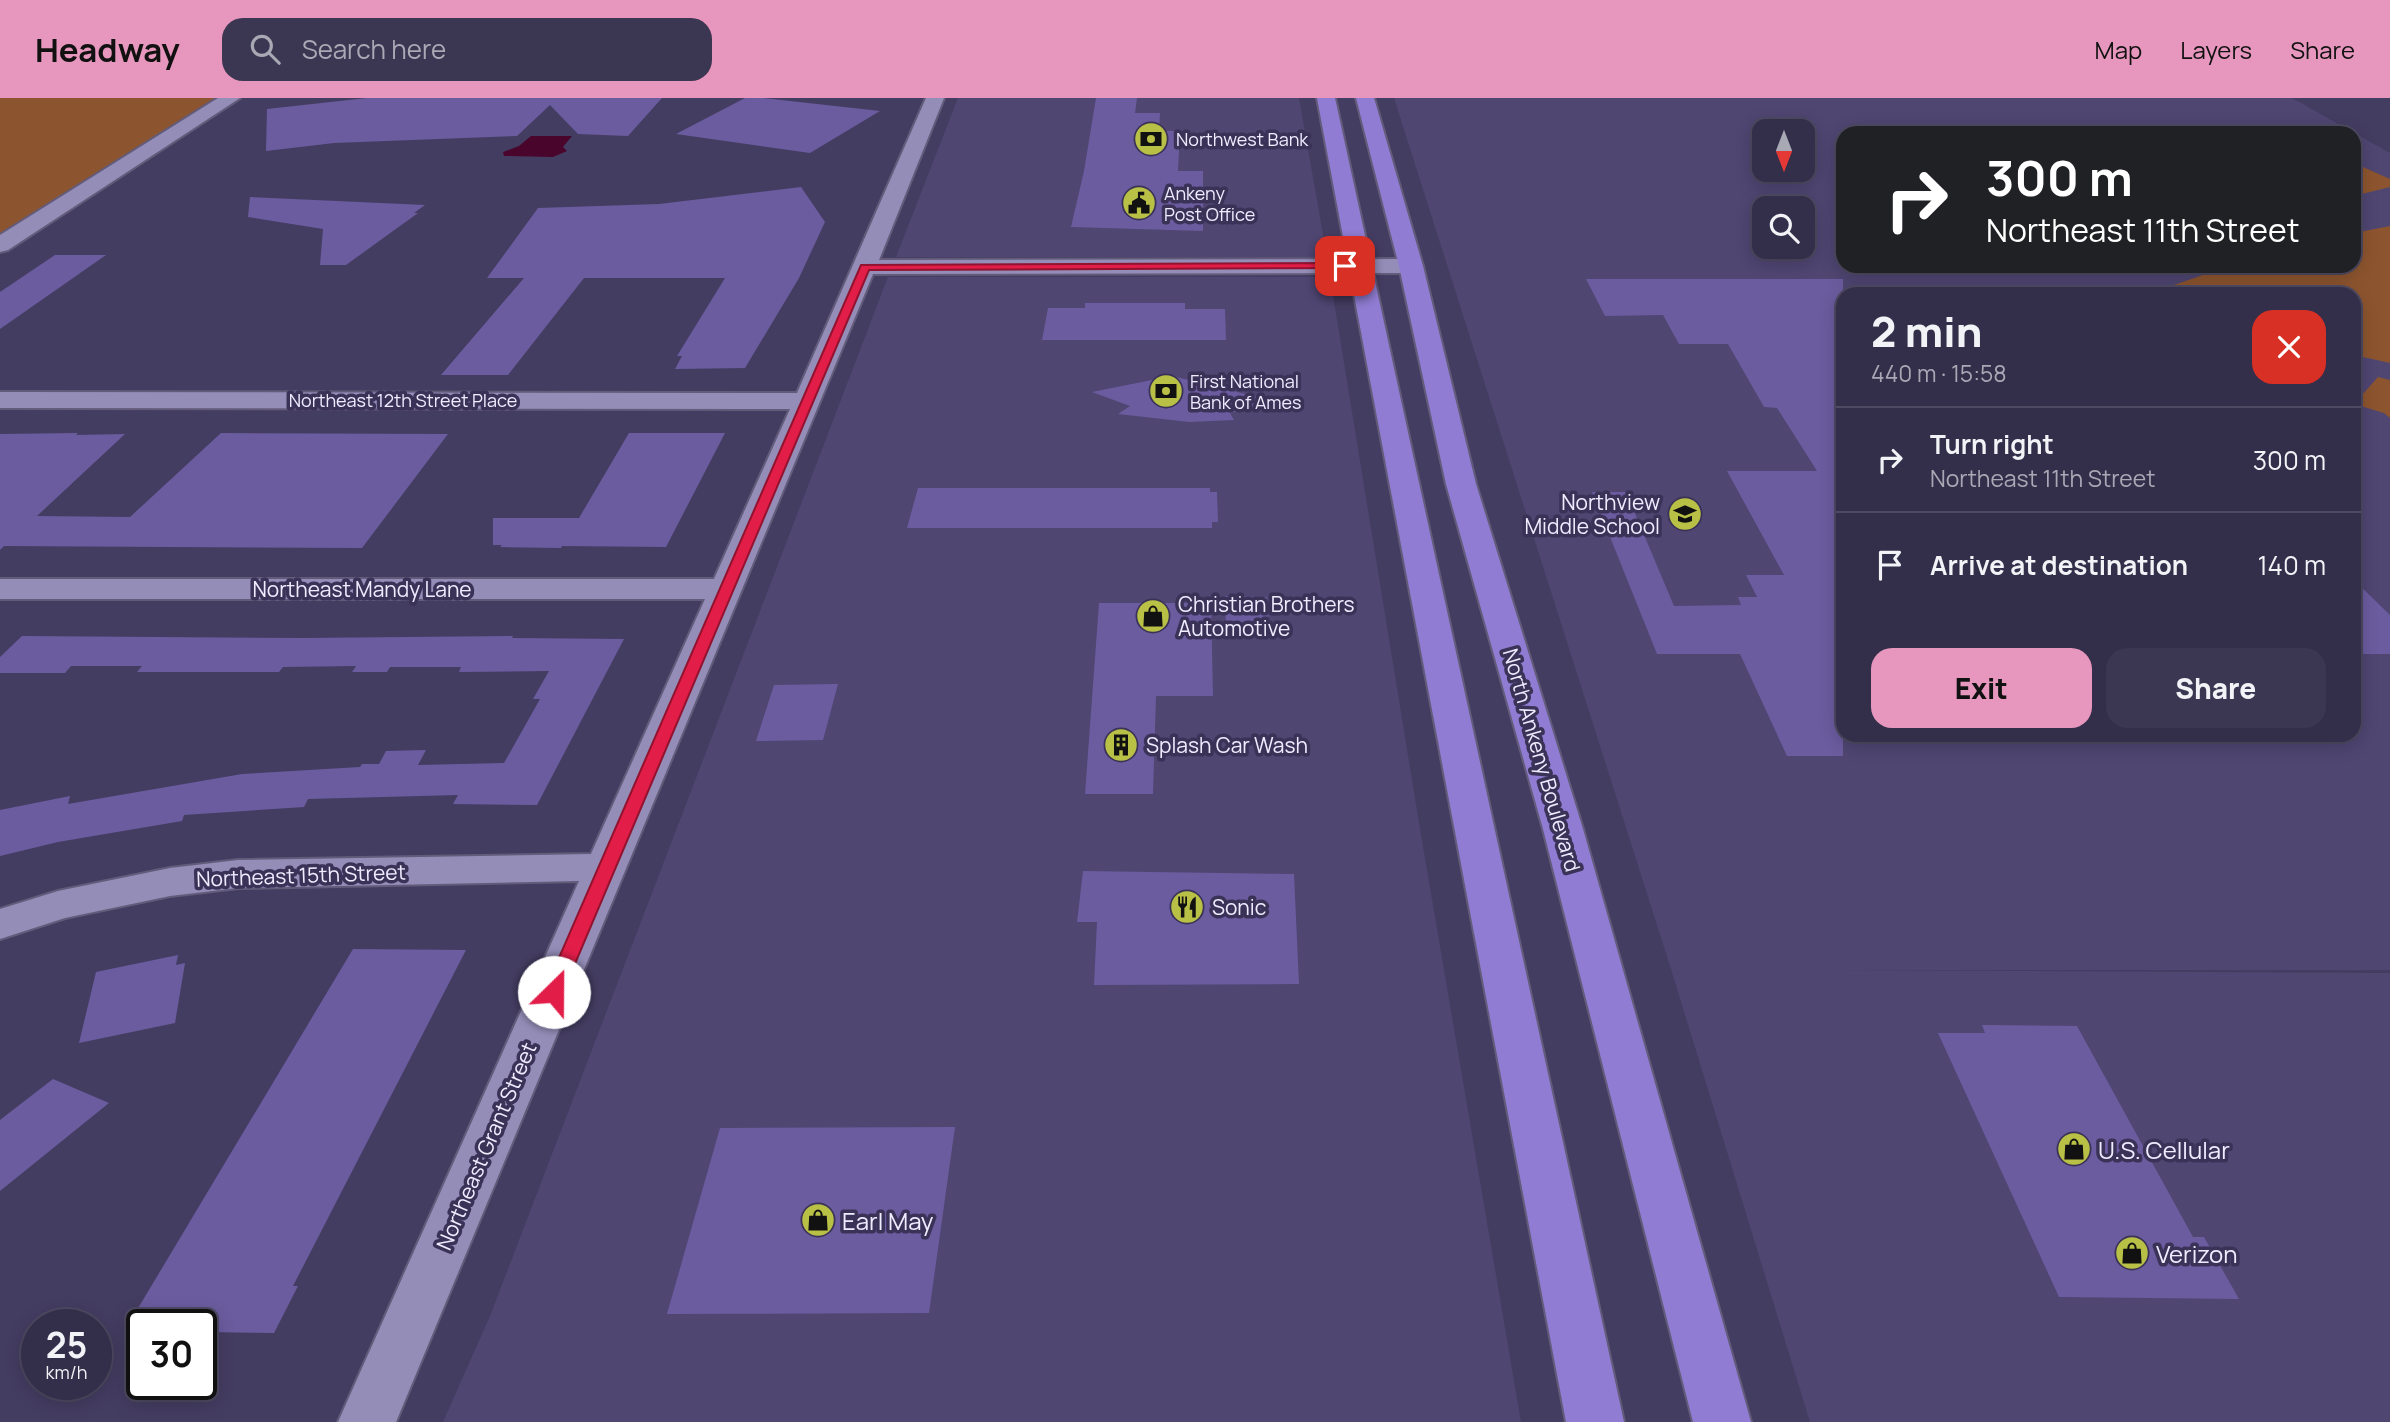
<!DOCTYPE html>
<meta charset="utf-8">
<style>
body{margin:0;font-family:Manrope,sans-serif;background:#3b3651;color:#f1f3f6;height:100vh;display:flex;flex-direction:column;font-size:26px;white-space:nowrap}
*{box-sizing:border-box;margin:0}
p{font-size:23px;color:#a9a8b5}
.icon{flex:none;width:38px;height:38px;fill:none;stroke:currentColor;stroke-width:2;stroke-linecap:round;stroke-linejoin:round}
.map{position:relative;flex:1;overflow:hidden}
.details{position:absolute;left:1836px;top:189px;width:525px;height:455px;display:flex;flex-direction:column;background:#332e4a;border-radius:21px;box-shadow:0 4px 18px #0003,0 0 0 2px #4e4a62}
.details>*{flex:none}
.banner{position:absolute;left:1836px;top:28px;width:525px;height:147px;border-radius:21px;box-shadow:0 4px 18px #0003,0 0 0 2px #4e4a62;background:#202124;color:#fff;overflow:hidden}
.needle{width:46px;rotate:180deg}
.tools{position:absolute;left:1752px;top:21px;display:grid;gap:14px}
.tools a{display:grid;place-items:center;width:63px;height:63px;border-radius:14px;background:#332e4a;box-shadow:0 4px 18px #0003,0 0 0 2px #4e4a62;font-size:35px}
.speed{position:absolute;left:21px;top:1211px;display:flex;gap:14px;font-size:35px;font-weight:700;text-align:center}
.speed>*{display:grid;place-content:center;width:91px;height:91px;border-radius:50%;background:#332e4a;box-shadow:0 4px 18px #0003,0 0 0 2px #4e4a62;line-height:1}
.speed small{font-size:18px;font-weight:400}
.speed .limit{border:4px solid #111;border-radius:10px;background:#fff;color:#111}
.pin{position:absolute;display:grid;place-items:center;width:60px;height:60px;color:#fff;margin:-30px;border-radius:14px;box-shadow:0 4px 10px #0006}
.me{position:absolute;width:77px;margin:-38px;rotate:23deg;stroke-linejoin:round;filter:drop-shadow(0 0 5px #0008)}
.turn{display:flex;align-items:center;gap:24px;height:147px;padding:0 35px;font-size:32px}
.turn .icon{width:91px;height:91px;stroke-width:2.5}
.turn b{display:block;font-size:49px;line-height:60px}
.round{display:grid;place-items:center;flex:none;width:74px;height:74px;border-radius:21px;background:#3b3651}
.summary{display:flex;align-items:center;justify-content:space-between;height:119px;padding:0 35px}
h1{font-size:42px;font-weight:800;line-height:52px}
.primary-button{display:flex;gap:14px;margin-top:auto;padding:14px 35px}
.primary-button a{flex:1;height:80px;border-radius:21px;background:#e797bd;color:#111;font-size:28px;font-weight:800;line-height:80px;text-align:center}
.primary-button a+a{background:#3b3651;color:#f1f3f6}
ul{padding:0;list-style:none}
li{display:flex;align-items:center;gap:21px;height:105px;padding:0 35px;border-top:2px solid #4e4a62}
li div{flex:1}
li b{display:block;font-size:26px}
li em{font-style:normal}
header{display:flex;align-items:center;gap:42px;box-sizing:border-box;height:98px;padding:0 35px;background:#e797bd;color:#111}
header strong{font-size:33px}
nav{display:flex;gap:38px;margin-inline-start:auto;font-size:24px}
.search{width:490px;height:63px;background:#3b3651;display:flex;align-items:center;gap:18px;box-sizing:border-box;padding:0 24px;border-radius:21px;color:#a9a8b5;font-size:26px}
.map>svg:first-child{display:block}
</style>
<header>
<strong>Headway</strong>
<div class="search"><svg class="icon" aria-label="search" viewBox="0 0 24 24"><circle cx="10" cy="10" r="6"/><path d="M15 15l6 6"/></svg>Search here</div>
<nav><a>Map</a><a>Layers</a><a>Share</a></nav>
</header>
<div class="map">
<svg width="2390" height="1324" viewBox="0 0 2390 1324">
<rect width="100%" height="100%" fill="#443d62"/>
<g fill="#4f4672" fill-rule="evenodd">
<path d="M 958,0 L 1299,0 L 1327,159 L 896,159 Z"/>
<path d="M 1394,0 L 2292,0 L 2390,55 L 2390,872 L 1832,872 L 2390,875 L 2390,1324 L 1810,1324 L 1671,871 ZM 1764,33 L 1802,33 L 1802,72 L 1764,72 ZM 1843,35 L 2354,35 L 2354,168 L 1843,168 ZM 1764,110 L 1802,110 L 1802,149 L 1764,149 ZM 1843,196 L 2354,196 L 2354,637 L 1843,637 Z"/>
<path d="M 888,179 L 1330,179 L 1420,731 L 1521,1324 L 443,1324 L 490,1218 Z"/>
</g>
<g fill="#8d552f">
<path d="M 0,0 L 220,0 L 0,140 Z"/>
<path d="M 2354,65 L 2390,81 L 2390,89 L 2354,98 Z"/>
<path d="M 2390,128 L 2390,265 L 2354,257 L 2354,196 L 2188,196 L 2174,187 L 2229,168 L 2354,168 L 2354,135 Z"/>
<path d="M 2378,279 L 2390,282 L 2390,320 L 2384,315 L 2354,306 Z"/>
</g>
<path fill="#4a052c" d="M 531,38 L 572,38 L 563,49 L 567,53 L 553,59 L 504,58 L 503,54 L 519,48 Z"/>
<g fill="#6b5c9f">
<path d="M 367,0 L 662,0 L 628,38 L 578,36 L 550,7 L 517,38 L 334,45 L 266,53 L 267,11 Z"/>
<path d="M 745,0 L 763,0 L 880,13 L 810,55 L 676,36 Z"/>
<path d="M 1096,0 L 1137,0 L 1135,15 L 1160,15 L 1159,33 L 1180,33 L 1178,73 L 1203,73 L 1203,133 L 1071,129 L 1084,73 Z"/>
<path d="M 801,89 L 825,124 L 799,180 L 745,270 L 675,271 L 682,258 L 677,258 L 725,180 L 584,180 L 508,277 L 441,277 L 524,180 L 487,180 L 538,110 L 659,106 Z"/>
<path d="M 250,99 L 425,107 L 414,115 L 418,115 L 346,167 L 320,167 L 323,131 L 248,119 Z"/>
<path d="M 55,157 L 106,157 L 0,231 L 0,194 Z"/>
<path d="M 1586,181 L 1843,181 L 1843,658 L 1787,658 L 1740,556 L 1657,556 L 1592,394 L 1626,394 L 1674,508 L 1741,507 L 1738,499 L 1757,499 L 1746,477 L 1784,477 L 1727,373 L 1817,373 L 1777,310 L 1764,309 L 1728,246 L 1679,246 L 1663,217 L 1605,218 Z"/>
<path d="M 1085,205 L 1185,205 L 1185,211 L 1225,211 L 1226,242 L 1042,242 L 1048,210 L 1085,210 Z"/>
<path d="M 1172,278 L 1278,304 L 1230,315 L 1234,322 L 1189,324 L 1118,316 L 1130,308 L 1092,294 Z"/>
<path d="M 78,335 L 76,337 L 125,336 L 37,418 L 130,419 L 221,335 L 448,336 L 362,450 L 4,448 L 0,452 L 0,336 Z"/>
<path d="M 629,335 L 725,335 L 666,449 L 562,448 L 561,450 L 500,449 L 502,447 L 493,447 L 493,420 L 579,420 Z"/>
<path d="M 918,390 L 1210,390 L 1210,394 L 1217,394 L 1218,424 L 1212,424 L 1212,430 L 907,430 Z"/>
<path d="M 2354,482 L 2390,517 L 2390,556 L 2354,556 Z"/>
<path d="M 1225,498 L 1267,499 L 1269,531 L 1226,531 Z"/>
<path d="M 1099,505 L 1211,505 L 1213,598 L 1156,598 L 1153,696 L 1085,696 Z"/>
<path d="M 22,538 L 305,540 L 513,538 L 512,540 L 624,541 L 537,707 L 453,706 L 458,697 L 308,701 L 304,709 L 184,717 L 182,723 L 58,744 L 0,758 L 0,712 L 70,698 L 68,706 L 242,676 L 360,669 L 362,666 L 379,666 L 386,653 L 426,652 L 418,667 L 504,665 L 540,601 L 533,601 L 549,573 L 459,574 L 461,569 L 390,569 L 387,574 L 352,574 L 356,568 L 283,569 L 279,574 L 137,574 L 142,568 L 71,568 L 65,575 L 0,575 L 0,559 Z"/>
<path d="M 838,586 L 823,642 L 756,643 L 774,587 Z"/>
<path d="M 1083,773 L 1294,776 L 1299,886 L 1094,887 L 1097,824 L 1077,824 Z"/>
<path d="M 353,851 L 466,852 L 293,1188 L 298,1188 L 274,1235 L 201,1234 L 201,1227 L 128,1227 Z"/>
<path d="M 178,857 L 176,867 L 185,865 L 175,925 L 79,945 L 96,874 Z"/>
<path d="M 1982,927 L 2077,928 L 2193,1139 L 2204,1139 L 2239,1201 L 2059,1199 L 1938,935 L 1985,935 Z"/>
<path d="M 53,981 L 109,1005 L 0,1093 L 0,1022 Z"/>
<path d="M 955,1029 L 929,1215 L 667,1216 L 720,1030 Z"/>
</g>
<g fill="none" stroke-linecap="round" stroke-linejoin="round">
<g stroke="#625b7a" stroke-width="4">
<g id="street">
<path d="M 218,0 L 240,0 L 8,152 L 0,154 L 0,137 Z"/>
<path d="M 926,0 L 944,0 L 879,162 L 1411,161 L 1419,163 L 1423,168 L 1419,173 L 1411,175 L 873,176 L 396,1324 L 338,1324 L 579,783 L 238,790 L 170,798 L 65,820 L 0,841 L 0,811 L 58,793 L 170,770 L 238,762 L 591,756 L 705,501 L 0,501 L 0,481 L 714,481 L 790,311 L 0,310 L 0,294 L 797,295 Z"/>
</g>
</g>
<g stroke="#625b7a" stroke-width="4">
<g id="primary">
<path d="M 1317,0 L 1335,0 L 1624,1324 L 1566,1324 Z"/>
<path d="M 1356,0 L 1374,0 L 1423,168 L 1476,386 L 1583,731 L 1751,1324 L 1693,1324 L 1543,731 L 1446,386 L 1399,168 Z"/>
</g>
</g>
<use href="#street" fill="#948db8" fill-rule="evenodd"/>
<use href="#primary" fill="#907cd2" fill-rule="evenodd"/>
</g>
<path fill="#e11d48" stroke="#92132f" stroke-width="2" d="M 1345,165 L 1350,168 L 1349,170 L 869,172 L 563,894 L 560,898 L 547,898 L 544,894 L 861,167 Z"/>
<defs>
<g id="bank-disc" transform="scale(1.75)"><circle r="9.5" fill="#b9c046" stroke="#3a3257"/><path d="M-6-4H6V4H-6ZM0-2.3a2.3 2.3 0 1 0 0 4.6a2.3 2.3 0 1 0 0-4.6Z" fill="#111"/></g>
<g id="civic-disc" transform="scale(1.75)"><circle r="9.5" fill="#b9c046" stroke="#3a3257"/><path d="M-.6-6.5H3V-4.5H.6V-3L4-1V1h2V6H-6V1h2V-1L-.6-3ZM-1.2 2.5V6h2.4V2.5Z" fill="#111"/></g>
<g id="school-disc" transform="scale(1.75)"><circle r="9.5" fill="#b9c046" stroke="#3a3257"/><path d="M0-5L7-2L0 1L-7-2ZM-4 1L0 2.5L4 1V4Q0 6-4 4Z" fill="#111"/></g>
<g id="shop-disc" transform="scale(1.75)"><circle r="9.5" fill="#b9c046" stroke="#3a3257"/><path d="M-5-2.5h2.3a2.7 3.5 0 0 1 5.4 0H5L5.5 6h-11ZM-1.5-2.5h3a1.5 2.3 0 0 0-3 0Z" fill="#111"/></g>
<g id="building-disc" transform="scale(1.75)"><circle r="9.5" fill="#b9c046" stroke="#3a3257"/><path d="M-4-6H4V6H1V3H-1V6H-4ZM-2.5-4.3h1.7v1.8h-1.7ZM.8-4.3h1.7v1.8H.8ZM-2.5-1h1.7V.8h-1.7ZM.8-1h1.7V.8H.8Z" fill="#111"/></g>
<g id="restaurant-disc" transform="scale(1.75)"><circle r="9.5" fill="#b9c046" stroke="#3a3257"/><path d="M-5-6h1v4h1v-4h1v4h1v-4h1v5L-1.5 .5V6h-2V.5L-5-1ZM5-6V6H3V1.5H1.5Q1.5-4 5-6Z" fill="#111"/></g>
</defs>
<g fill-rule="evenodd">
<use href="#bank-disc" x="1151" y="41"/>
<use href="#civic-disc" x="1139" y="105"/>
<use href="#bank-disc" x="1166" y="293"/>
<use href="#school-disc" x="1685" y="416"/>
<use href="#shop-disc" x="1153" y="518"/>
<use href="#building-disc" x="1121" y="647"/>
<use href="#restaurant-disc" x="1187" y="809"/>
<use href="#shop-disc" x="2074" y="1051"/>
<use href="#shop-disc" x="818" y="1122"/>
<use href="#shop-disc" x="2132" y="1155"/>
</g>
<g text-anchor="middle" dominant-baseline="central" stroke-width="7" stroke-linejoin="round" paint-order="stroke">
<g font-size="18" fill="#efecff" stroke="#3a3257" text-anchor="start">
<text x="1176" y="41">Northwest Bank</text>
<text x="1164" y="95">Ankeny<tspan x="1164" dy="21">Post Office</tspan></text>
<text x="1190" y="283">First National<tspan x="1190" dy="21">Bank of Ames</tspan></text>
</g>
<g font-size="18" fill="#efecff" stroke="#3a3257">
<text x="403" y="302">Northeast 12th Street Place</text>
</g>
<g font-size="21" fill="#efecff" stroke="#3a3257" text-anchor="start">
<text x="1660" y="404" text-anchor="end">Northview<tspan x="1660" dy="24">Middle School</tspan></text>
<text x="1178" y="506">Christian Brothers<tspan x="1178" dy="24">Automotive</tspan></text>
<text x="1146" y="647">Splash Car Wash</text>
<text x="1212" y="809">Sonic</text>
</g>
<g font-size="21" fill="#efecff" stroke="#3a3257">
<text x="362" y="491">Northeast Mandy Lane</text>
<text transform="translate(1542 662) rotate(74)">North Ankeny Boulevard</text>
<text transform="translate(301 777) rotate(-2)">Northeast 15th Street</text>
<text transform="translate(486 1048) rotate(-67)">Northeast Grant Street</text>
</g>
<g font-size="24" fill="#efecff" stroke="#3a3257" text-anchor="start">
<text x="2098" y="1051">U.S. Cellular</text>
<text x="842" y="1122">Earl May</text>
<text x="2156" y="1155">Verizon</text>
</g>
</g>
</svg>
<div class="tools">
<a><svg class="needle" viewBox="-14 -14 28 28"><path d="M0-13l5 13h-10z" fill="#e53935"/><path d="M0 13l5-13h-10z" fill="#a9a8b5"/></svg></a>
<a><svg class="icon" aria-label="search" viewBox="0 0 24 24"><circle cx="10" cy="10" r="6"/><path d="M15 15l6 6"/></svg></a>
</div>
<div class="speed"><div>25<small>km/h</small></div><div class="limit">30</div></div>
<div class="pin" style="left:1345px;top:168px;background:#d93025"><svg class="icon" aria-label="arrive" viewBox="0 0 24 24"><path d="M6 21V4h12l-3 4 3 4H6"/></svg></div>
<svg class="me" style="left:554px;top:894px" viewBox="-20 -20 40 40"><circle r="19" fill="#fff"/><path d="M0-13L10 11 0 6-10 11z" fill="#e11d48"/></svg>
<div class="banner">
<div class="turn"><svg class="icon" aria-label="right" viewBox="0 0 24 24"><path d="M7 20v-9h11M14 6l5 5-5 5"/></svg><div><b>300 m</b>Northeast 11th Street</div></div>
</div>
<section class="details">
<div class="summary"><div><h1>2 min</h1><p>440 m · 15:58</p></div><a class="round" style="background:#d93025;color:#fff"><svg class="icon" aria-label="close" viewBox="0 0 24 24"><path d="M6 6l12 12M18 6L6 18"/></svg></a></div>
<ul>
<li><svg class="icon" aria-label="right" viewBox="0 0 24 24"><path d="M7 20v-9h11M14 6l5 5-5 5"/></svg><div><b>Turn right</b><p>Northeast 11th Street</p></div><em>300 m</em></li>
<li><svg class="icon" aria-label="arrive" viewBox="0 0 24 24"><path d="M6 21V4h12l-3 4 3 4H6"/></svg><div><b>Arrive at destination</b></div><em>140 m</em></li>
</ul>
<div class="primary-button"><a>Exit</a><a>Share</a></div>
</section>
</div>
